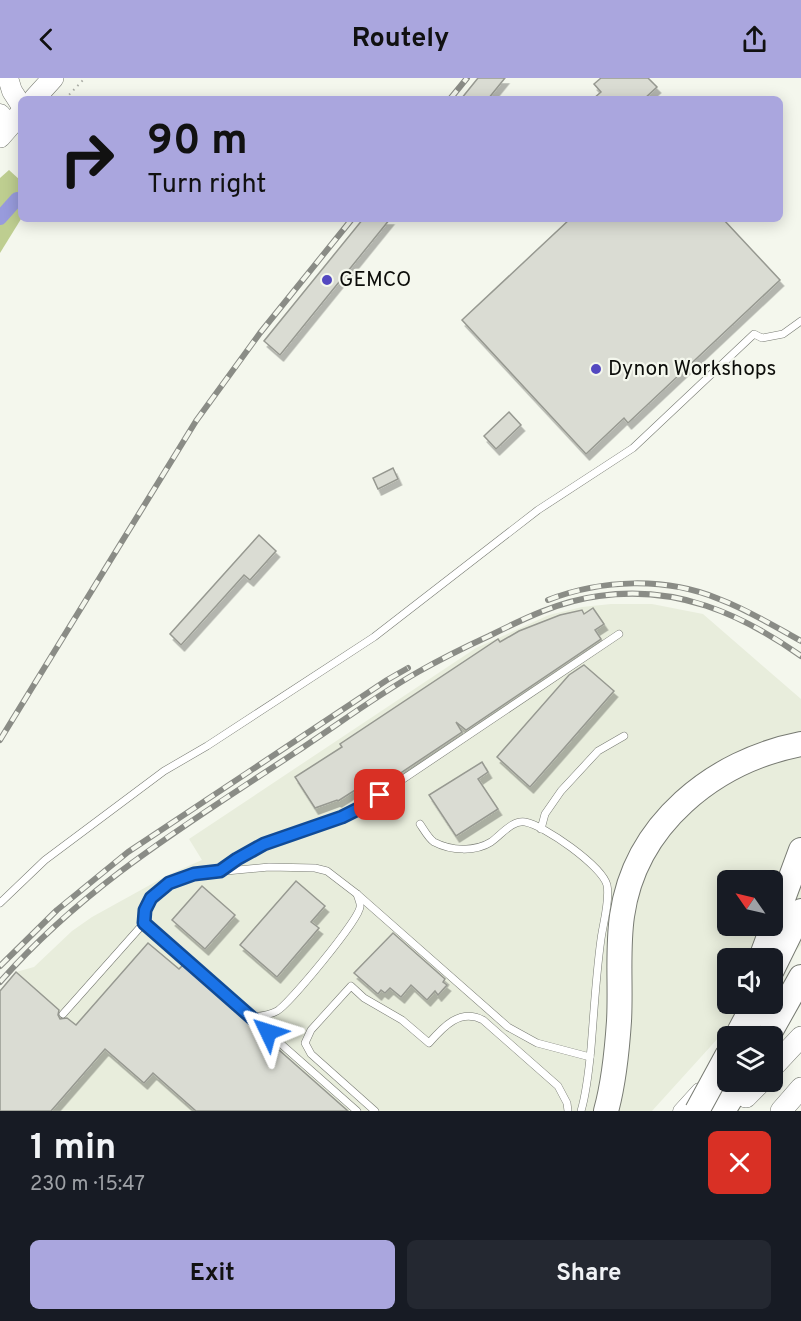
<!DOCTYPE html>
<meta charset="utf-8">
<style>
body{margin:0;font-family:Overpass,sans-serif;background:#242831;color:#f1f3f6;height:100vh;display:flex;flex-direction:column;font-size:22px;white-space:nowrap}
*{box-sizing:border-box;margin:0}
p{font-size:20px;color:#9ea1a6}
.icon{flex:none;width:33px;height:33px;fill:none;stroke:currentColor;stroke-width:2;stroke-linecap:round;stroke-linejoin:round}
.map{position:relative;height:1033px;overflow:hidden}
.panel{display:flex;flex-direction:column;background:#171b24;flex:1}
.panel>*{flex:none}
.banner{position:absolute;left:18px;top:18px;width:765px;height:126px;border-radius:9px;box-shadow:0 3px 15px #0003;background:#aaa6de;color:#111;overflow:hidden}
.needle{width:39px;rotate:304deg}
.tools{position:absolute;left:717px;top:792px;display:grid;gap:12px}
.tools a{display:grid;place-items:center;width:66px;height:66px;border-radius:9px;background:#171b24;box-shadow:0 3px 15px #0003;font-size:30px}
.pin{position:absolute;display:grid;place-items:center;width:51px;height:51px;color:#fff;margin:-26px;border-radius:12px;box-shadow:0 3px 9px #0006}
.me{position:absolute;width:66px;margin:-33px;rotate:311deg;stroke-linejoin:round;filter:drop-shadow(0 0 4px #0008)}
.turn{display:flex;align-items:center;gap:21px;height:126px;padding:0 30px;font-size:27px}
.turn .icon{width:78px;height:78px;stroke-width:2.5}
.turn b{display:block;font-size:42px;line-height:51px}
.round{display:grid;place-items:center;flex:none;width:63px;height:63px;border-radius:9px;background:#242831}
.summary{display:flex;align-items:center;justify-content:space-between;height:102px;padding:0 30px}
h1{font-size:36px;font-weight:700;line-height:45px}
.button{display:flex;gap:12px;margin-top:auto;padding:12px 30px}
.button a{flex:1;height:69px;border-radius:9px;background:#aaa6de;color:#111;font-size:24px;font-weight:700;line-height:69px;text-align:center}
.button a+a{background:#242831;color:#f1f3f6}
header{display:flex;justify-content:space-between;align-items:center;height:78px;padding:0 30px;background:#aaa6de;color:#111;font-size:27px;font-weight:700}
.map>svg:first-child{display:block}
</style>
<header><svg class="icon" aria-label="back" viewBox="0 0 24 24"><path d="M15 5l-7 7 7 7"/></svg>Routely<svg class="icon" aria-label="share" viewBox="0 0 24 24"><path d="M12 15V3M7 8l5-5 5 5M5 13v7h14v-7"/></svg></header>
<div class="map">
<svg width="801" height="1033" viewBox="0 0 801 1033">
<defs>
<filter id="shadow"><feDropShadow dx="3.5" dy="6" stdDeviation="0" flood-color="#0004"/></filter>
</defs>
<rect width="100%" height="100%" fill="#f4f7ed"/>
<path fill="#e8eddc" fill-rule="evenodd" d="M 611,526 L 652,526 L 703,536 L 801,621 L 801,867 L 773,899 L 772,880 L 728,880 L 728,926 L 749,926 L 652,1033 L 0,1033 L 0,912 L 16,894 L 34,889 L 72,853 L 92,839 L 168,797 L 202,782 L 189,761 L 476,570 L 549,537 L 582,529 ZM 728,802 L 772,802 L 772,848 L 728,848 Z"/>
<path fill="#bece90" d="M 9,92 L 21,103 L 21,141 L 0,175 L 0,100 Z"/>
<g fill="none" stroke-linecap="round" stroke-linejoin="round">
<path stroke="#989bdc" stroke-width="14" d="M 0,140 L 17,121"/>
</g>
<g fill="#dadcd3" stroke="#979991" stroke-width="1.5" filter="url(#shadow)">
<path d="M 478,0 L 505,0 L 488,21 L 461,21 Z"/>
<path d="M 601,0 L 648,0 L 657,9 L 644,21 L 593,21 L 601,14 L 594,6 Z"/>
<path d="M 363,141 L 390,141 L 280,277 L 264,263 Z"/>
<path d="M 570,141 L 723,141 L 780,202 L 628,345 L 624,340 L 586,376 L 462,242 Z"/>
<path d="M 509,334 L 521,347 L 496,371 L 484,358 Z"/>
<path d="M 393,390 L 398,401 L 378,411 L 373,400 Z"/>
<path d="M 259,457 L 276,473 L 250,502 L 244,497 L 181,567 L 170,556 Z"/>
<path d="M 593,530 L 604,546 L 595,552 L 601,561 L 466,652 L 456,644 L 462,654 L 372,714 L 366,705 L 338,723 L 337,722 L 315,730 L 295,699 L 342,669 L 340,666 L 498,561 L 500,564 L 519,553 L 560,537 L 582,532 L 584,536 Z"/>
<path d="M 584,587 L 614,613 L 530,709 L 497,679 L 569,597 Z"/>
<path d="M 482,684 L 488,694 L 478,701 L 498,731 L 456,758 L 429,717 Z"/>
<path d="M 296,803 L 325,828 L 311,844 L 319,850 L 277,899 L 240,867 Z"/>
<path d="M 202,808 L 235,837 L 205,871 L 172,842 Z"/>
<path d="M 393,855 L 445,901 L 443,904 L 447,907 L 438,917 L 435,913 L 427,922 L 411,907 L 401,919 L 390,910 L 385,915 L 381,912 L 378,916 L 354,895 Z"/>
<path d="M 148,865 L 179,891 L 183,887 L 348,1033 L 196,1033 L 153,995 L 144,1005 L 105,971 L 51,1033 L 0,1033 L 0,913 L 16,894 L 59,932 L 58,937 L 60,941 L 67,940 L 76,947 Z"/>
</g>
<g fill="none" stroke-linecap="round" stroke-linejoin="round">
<g stroke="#777a72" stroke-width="8">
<g id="lane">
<path d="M 420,746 C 424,752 429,761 434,764 C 451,773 475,774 491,764 C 501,757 512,742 525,744 C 544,747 602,788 607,807 C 610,822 603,846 601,861 C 596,897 594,934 591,970 C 589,991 587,1013 581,1033"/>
<path d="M 541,751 L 545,736 L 561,713 L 598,673 L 624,658"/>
<path d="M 222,792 C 264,761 314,752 360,730 L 619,556"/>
<path d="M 0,825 L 45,782 L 164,693 L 207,668 L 374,559 L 538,432 L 633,370 L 754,256 L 762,260 L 783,256 L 801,243"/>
<path d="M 63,936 L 144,845"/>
<path d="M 250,939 C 260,938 268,938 277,933 C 289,926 359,842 360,829 C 361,826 358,820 357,816"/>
<path d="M 752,952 L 772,929"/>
<path d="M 357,1033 L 144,845 L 145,832 L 151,820 L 169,805 L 194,796 L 269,789 L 315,790 L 327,793 L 357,816 L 508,949 L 537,965 L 590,979"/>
<path d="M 375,1033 L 311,976 L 305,965 L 311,952 L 351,908 L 364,920 L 402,942 L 429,965 C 443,949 460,930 483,942 L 558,1008 L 567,1025 L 568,1033"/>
</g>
</g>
<g stroke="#777a72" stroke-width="15">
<path id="street" d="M 680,1033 L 699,1012"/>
</g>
<g stroke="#777a72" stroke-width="21">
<g id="secondary">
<path d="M 8,0 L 12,13 L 21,27"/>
<path d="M 0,36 L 10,47"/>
</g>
</g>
<g stroke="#777a72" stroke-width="22">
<g id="primary">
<path d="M 34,21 L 53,0"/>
<path d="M 0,59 L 21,35"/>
<path d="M 772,990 L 801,959"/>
<path d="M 746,1019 L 761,1004"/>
<path d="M 781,1033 L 801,1010"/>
</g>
</g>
<g stroke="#777a72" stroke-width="26">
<g id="highway">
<path d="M 761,880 L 801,772"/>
<path d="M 772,892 L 801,833"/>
<path d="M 737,958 L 754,926"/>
<path d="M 768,958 L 801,899"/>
<path d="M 606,1033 C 614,1004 617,973 619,943 C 621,908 617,873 622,838 C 635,746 714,683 801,666"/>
<path d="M 723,1033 L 741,1004"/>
</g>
</g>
<path stroke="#a9aba4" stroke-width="2" stroke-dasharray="1.5 4.5" stroke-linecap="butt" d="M 65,21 L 85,0"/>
<use href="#lane" stroke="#fff" stroke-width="7"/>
<use href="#street" stroke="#fff" stroke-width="14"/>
<use href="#secondary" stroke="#fff" stroke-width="20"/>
<use href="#primary" stroke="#fff" stroke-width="21"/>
<use href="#highway" stroke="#fff" stroke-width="24"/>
<g stroke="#8a8c86" stroke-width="6">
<g id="rail">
<path d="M 450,21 L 467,0"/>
<path d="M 548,522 C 602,501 666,499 719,521 C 748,532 774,548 801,563"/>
<path d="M 0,662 L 196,343 L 260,255 L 352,141"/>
<path d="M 0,888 L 57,832 L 128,774 L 387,602 L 408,590"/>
<path d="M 0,904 C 86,806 189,745 296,674 C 337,647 376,618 418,594 C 441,581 465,569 489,558 C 525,540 560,523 599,518 C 676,507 740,535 801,578"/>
</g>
</g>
<use href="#rail" stroke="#f4f7ed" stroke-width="4" stroke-dasharray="11" stroke-linecap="butt"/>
<g stroke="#777a72" stroke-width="26" stroke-linecap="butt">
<path id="highway-bridge" d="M 697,1033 L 728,976"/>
</g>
<use href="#highway-bridge" stroke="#fff" stroke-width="24"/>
</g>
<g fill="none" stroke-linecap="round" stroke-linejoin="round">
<g stroke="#114b97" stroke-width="15">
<path id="route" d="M 268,954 L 144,845 L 145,832 L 151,820 L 169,805 L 194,796 L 220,793 L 237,781 L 264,766 L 342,739 L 360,730 L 380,717"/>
</g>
<use href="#route" stroke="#1a73e8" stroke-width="10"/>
</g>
<g fill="#5348c0" stroke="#f4f7ed" stroke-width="2">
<circle cx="327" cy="202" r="6"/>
<circle cx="596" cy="291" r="6"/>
</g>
<g text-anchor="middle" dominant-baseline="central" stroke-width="4.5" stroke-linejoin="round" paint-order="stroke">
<g font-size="21" fill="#0c0d0a" stroke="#f4f7ed" text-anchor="start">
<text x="339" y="202">GEMCO</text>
<text x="608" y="291">Dynon Workshops</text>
</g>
</g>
</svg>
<div class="tools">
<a><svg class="needle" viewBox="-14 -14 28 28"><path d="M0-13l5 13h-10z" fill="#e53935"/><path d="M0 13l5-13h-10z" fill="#9ea1a6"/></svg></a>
<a><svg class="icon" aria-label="sound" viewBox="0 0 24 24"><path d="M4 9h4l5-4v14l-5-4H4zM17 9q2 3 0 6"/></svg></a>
<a><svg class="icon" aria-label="layers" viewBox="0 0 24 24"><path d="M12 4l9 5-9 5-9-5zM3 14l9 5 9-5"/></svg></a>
</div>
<div class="pin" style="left:380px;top:717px;background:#d93025"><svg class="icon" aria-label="arrive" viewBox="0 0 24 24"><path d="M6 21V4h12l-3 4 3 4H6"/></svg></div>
<svg class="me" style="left:268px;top:954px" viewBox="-20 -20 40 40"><path d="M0-17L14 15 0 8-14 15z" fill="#1a73e8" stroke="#fff" stroke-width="4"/></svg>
<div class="banner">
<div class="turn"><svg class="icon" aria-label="right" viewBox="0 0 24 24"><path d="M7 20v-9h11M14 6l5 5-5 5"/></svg><div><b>90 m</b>Turn right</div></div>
</div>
</div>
<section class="panel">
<div class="summary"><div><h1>1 min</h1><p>230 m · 15:47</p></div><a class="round" style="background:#d93025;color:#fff"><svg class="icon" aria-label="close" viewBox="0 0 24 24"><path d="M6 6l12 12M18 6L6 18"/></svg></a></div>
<div class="button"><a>Exit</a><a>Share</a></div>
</section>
